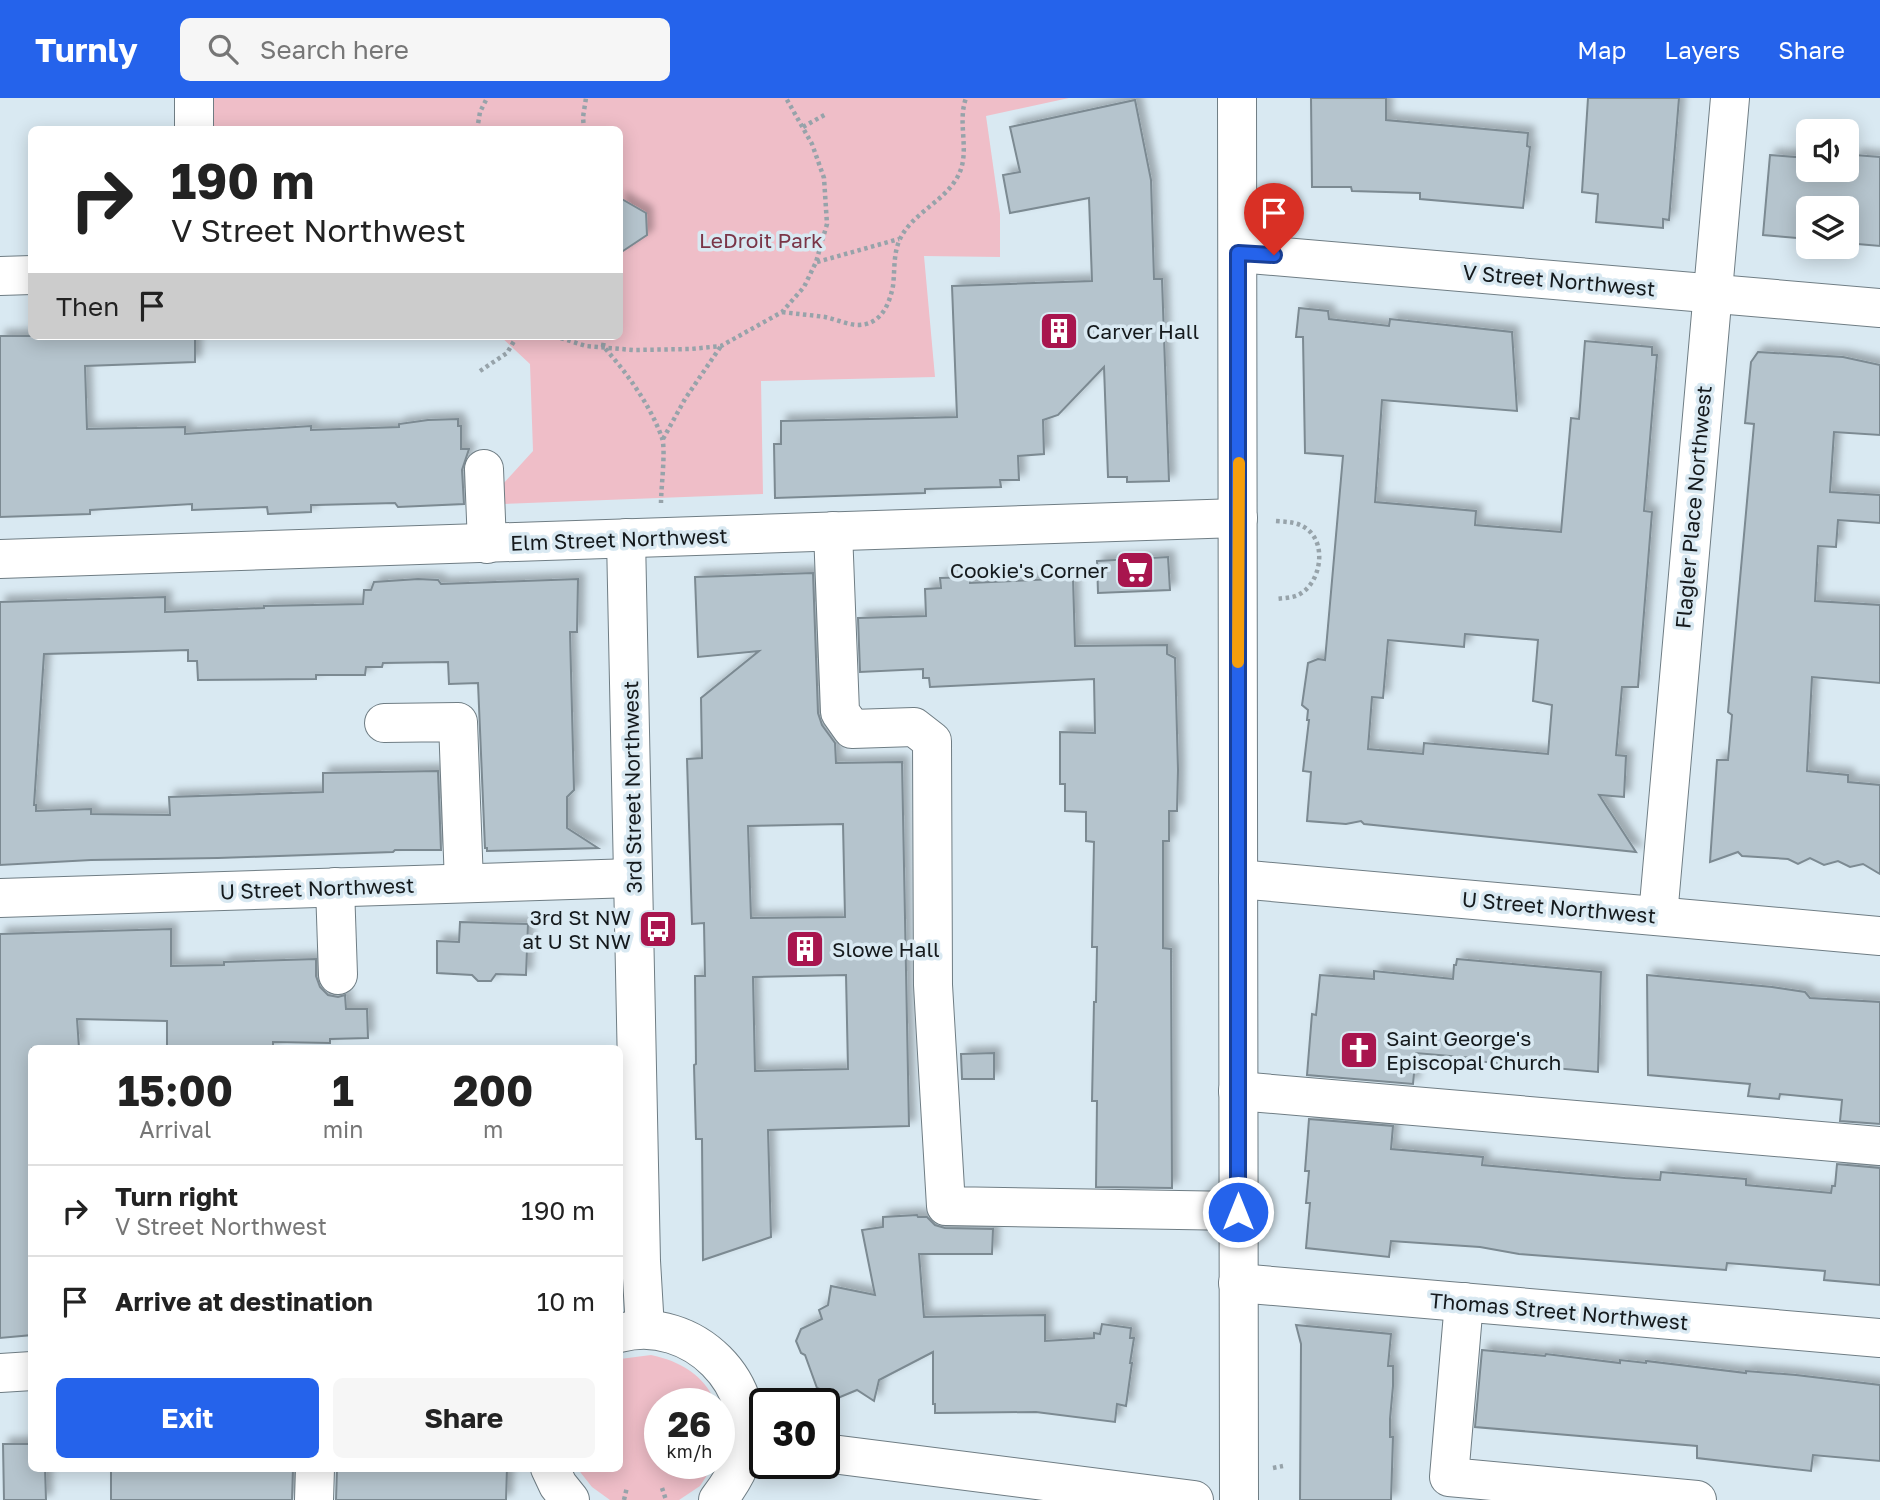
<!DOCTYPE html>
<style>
body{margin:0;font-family:"Golos Text",sans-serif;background:#f6f6f6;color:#222;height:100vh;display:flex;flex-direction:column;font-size:26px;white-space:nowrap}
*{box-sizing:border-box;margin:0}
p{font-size:23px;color:#767676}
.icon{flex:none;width:38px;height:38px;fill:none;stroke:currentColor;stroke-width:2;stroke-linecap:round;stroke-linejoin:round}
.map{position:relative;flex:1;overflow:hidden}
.sheet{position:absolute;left:28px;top:947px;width:595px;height:427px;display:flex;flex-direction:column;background:#fff;border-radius:10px;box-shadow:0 4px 18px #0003}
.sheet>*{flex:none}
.guide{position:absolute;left:28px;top:28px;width:595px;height:214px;border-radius:10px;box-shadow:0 4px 18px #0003;background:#fff;color:#222;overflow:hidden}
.tools{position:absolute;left:1796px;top:21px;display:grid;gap:14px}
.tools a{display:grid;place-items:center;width:63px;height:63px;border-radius:10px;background:#fff;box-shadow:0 4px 18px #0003;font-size:35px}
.speed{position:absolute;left:644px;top:1290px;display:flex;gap:14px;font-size:35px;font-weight:700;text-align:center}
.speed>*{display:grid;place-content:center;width:91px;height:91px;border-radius:50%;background:#fff;box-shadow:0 4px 18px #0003;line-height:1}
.speed small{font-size:18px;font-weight:400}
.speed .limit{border:4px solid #111;border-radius:10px;background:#fff;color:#111}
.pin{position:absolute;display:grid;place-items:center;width:60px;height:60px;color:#fff;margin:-72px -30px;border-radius:50% 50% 50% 0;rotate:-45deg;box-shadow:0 0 7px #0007}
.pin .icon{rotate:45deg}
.me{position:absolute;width:77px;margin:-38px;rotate:0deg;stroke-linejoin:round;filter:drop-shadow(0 0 5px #0008)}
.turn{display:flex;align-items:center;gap:24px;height:147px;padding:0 28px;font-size:32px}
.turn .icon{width:91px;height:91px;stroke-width:2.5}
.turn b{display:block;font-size:49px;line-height:60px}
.then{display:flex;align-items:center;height:66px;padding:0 28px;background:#0003;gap:14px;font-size:26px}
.eta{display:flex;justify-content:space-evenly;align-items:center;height:119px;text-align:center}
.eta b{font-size:42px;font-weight:700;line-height:49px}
.button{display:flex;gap:14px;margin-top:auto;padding:14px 28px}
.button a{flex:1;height:80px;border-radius:10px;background:#2563eb;color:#fff;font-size:28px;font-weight:700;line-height:80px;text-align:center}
.button a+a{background:#f6f6f6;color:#222}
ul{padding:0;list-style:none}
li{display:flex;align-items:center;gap:21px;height:91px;padding:0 28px;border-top:2px solid #e0e0e0}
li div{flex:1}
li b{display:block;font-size:26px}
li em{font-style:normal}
header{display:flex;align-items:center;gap:42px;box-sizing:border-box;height:98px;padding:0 35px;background:#2563eb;color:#fff}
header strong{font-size:33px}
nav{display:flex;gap:38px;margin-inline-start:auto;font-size:24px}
.search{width:490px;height:63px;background:#f6f6f6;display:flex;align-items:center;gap:18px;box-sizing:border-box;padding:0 24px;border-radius:10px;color:#767676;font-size:26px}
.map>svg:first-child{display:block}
</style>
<header>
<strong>Turnly</strong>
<div class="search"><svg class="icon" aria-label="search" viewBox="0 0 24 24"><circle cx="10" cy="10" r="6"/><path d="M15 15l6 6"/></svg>Search here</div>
<nav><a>Map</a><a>Layers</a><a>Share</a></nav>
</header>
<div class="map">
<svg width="1880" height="1402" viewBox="0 0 1880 1402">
<defs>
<filter id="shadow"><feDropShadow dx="6" dy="-6" stdDeviation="3.5" flood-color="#0004"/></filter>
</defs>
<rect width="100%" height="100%" fill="#d9e9f2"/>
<g fill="#efbec8">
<path d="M 211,0 L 1069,0 L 986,18 L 1000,116 L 1000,159 L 924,158 L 935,279 L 761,283 L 763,396 L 503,406 L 502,387 L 533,353 L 530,266 L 500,238 L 620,238 L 620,32 L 211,31 Z"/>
<path d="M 651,1257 C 680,1263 704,1277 716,1305 L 660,1306 L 660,1365 L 715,1365 L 700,1388 L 679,1402 L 610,1402 L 592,1389 L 577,1370 L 620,1370 L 620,1261 Z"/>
</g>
<g fill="#b5c4cd" stroke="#7c8a92" stroke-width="2" fill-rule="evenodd" filter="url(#shadow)">
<path d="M 1311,0 L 1386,0 L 1386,22 L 1528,35 L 1527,48 L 1530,49 L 1523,110 L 1420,101 L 1420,95 L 1352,93 L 1351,89 L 1312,89 Z"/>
<path d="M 1588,0 L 1679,0 L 1669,122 L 1663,121 L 1663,130 L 1596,124 L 1598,96 L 1582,94 Z"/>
<path d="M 1135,2 L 1151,82 L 1154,181 L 1162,181 L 1169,383 L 1127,384 L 1127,379 L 1108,379 L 1104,269 L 1058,317 L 1043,322 L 1044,356 L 1018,358 L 1019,382 L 1000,382 L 1001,389 L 925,391 L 925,395 L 775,400 L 774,346 L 781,346 L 781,323 L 957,319 L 952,188 L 1092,183 L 1089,100 L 1010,115 L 1003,77 L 1020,74 L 1010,29 Z"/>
<path d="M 1770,57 L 1808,60 L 1808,72 L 1846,72 L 1846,63 L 1855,64 L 1855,57 L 1880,59 L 1880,148 L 1846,145 L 1846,110 L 1808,110 L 1808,141 L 1763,137 Z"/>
<path d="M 620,100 L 646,115 L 647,137 L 620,155 Z"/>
<path d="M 1299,210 L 1328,213 L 1329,221 L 1389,228 L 1390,221 L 1512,234 L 1517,313 L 1382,302 L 1375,404 L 1476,413 L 1475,427 L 1561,434 L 1571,320 L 1579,321 L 1585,243 L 1652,249 L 1652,257 L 1657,257 L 1644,413 L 1652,414 L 1638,589 L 1622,589 L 1616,657 L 1626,658 L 1624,699 L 1599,697 L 1636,754 L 1364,726 L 1361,723 L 1346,726 L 1307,723 L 1311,674 L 1303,673 L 1309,622 L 1307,622 L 1308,612 L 1302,607 L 1308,565 L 1318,561 L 1325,562 L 1343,358 L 1305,355 L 1303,239 L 1296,239 ZM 1465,536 L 1538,542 L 1533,603 L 1552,607 L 1548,656 L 1424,645 L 1423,656 L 1368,651 L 1372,599 L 1383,600 L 1388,542 L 1464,549 Z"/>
<path d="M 0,238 L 195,238 L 195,264 L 85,268 L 87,331 L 185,329 L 185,336 L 311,328 L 311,332 L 399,329 L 399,326 L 428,322 L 458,321 L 458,328 L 461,328 L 461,351 L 469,351 L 462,372 L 464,406 L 398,409 L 395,405 L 316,407 L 311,407 L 311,414 L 268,416 L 267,409 L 192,412 L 192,406 L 90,412 L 90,416 L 0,419 Z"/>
<path d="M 1758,254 L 1843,259 L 1880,267 L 1880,337 L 1834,334 L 1830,394 L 1880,397 L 1880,425 L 1838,422 L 1836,449 L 1818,448 L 1815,503 L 1880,507 L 1880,585 L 1812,579 L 1807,673 L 1848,677 L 1848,684 L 1880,687 L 1880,776 L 1863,766 L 1850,769 L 1838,763 L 1824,767 L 1810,760 L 1798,766 L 1788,761 L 1742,758 L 1738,754 L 1710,764 L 1717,662 L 1728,662 L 1732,617 L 1728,614 L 1754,326 L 1745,325 L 1751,264 Z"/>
<path d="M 1168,459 L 1170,492 L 1098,495 L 1097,463 Z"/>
<path d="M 813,475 L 818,615 L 822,627 L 835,645 L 836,665 L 902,664 L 909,1028 L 768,1032 L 771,1139 L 703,1162 L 702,1041 L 696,1041 L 694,967 L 696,966 L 695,878 L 705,878 L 704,825 L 692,826 L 687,661 L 702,660 L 701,600 L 759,553 L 698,559 L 695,479 ZM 843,726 L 845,819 L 751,820 L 748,728 ZM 846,877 L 848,971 L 755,973 L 753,879 Z"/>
<path d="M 970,479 L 970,485 L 1073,480 L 1075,548 L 1167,547 L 1167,556 L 1175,560 L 1178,672 L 1177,713 L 1169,713 L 1169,743 L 1163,743 L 1163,850 L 1171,851 L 1172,1090 L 1096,1089 L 1097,1003 L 1092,1003 L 1094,904 L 1096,904 L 1097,849 L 1092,849 L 1094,744 L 1086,743 L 1086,714 L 1065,713 L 1065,686 L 1060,686 L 1060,634 L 1095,635 L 1094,581 L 930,589 L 929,580 L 923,580 L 923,571 L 860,574 L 858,520 L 926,518 L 925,491 L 941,490 L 940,480 Z"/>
<path d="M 418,481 L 438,482 L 441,486 L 578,481 L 577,534 L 570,534 L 574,692 L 567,699 L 567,730 L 598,750 L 487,753 L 487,750 L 485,750 L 478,585 L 449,586 L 448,564 L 383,565 L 382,569 L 366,569 L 365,577 L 316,577 L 316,581 L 198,582 L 197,563 L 188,563 L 188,552 L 123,554 L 44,556 L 34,707 L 36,707 L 36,713 L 91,711 L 91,716 L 170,717 L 169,699 L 323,694 L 323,675 L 438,673 L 441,752 L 395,752 L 393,754 L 218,760 L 91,762 L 0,767 L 0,504 L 165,499 L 165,514 L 264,510 L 264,508 L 363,506 L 364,492 L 371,492 L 374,484 Z"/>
<path d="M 460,824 L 528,826 L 526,877 L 496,876 L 491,883 L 478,883 L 472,877 L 437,875 L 437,843 L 459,844 Z"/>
<path d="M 171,831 L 171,868 L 224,867 L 224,864 L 316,861 L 316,878 L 320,889 L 328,897 L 338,899 L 345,897 L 346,911 L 367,911 L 368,940 L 330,941 L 330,945 L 273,944 L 273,950 L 167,950 L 167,923 L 77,921 L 79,950 L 32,950 L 32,1237 L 0,1240 L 0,836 Z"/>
<path d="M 1457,861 L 1601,874 L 1598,974 L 1475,963 L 1473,960 L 1416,955 L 1413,986 L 1307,977 L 1312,916 L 1316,917 L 1320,877 L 1374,881 L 1374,873 L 1453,881 L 1454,867 L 1456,867 Z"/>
<path d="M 1647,877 L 1772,889 L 1805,894 L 1810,900 L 1880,904 L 1880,1026 L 1840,1023 L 1842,1002 L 1780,996 L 1779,1001 L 1748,998 L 1750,986 L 1648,977 Z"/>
<path d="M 994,955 L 994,981 L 962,981 L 961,956 Z"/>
<path d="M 1309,1021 L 1393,1028 L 1391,1051 L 1483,1059 L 1482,1067 L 1625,1080 L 1660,1082 L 1661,1074 L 1746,1081 L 1746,1087 L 1831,1095 L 1832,1088 L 1835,1088 L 1837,1066 L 1880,1070 L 1880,1187 L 1824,1182 L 1825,1173 L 1727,1165 L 1726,1172 L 1519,1156 L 1480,1149 L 1391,1143 L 1389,1159 L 1306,1150 L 1310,1105 L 1306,1105 L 1309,1073 L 1305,1073 Z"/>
<path d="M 917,1117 L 918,1119 L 927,1119 L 935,1127 L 945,1130 L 993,1131 L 992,1156 L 919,1156 L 924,1219 L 1045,1217 L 1045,1243 L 1094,1240 L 1094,1235 L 1100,1236 L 1102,1226 L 1131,1230 L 1130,1240 L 1134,1240 L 1130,1265 L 1132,1265 L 1126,1308 L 1117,1306 L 1115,1324 L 1036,1314 L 935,1315 L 935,1306 L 933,1306 L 933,1254 L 879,1282 L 874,1303 L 857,1292 L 833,1302 L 828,1294 L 817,1290 L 805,1257 L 801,1255 L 796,1243 L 801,1231 L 822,1221 L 819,1212 L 828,1207 L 831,1188 L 875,1197 L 862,1132 L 883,1129 L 883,1119 Z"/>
<path d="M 1296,1227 L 1391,1236 L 1388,1268 L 1393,1268 L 1393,1288 L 1390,1321 L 1390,1339 L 1393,1339 L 1391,1402 L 1300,1402 L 1301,1246 Z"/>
<path d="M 1482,1252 L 1545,1258 L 1546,1256 L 1620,1265 L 1620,1262 L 1646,1265 L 1646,1263 L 1746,1275 L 1746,1273 L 1796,1277 L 1880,1287 L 1880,1363 L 1813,1357 L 1811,1373 L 1697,1360 L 1697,1348 L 1475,1329 Z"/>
<path d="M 3,1346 L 32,1346 L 32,1370 L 45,1370 L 46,1402 L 4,1402 Z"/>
<path d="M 111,1370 L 293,1370 L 292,1402 L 111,1402 Z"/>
<path d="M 337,1370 L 507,1370 L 506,1402 L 336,1402 Z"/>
</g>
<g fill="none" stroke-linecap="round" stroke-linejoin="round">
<g stroke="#6f7d84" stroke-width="40">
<g id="minor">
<path d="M 194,0 L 194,32"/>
<path d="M 1237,0 L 1239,1402"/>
<path d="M 1238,155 L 1880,210"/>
<path d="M 0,178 L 32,177"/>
<path d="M 484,371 L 487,446"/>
<path d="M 833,433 L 840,614 L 852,631 L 914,629 L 932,643 L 933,887 L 946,1108 L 1238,1113"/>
<path d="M 626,440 L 641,1163 L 645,1231"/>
<path d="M 0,461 L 1238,420"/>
<path d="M 384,625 L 458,624 L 464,785"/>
<path d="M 1238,781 L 1880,838"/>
<path d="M 335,789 L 338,877"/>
<path d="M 0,800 L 633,780"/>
<path d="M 1658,818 L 1730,0"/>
<path d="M 1238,993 L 1880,1048"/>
<path d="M 1238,1185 L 1880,1240"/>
<path d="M 1464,1204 L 1449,1379 L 1697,1402"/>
<path d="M 620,1235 C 691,1216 765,1287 742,1360 C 737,1376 728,1389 718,1402"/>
<path d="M 0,1275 L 32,1273"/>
<path d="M 824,1355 L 1194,1402"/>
<path d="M 550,1370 L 558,1387 L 570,1402"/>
<path d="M 314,1402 L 315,1370"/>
</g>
</g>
<g stroke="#97a3aa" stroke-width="4.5" stroke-dasharray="3.5 3.5" stroke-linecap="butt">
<path d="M 803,29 L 826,16"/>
<path d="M 477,32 L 480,14 L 487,0"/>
<path d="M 584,32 L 583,19 L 586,0"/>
<path d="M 817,164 L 899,141"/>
<path d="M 782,214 C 797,216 811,217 825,219 C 835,221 846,226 856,227 C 880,228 889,208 893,188 C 895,172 893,156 900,141 C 911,117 941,105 955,83 C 973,57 956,28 966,0"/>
<path d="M 554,238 L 586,248 L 633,252 L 691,251 L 721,248 L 782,214 L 804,189 L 816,164 L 827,126 L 824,80 L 812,46 L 786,0"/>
<path d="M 605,238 L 603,248 C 626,274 650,306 662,340 C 666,352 661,389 661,405"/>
<path d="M 480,273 L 507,255 L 517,238"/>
<path d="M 663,341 L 685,301 L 721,248"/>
<path d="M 1276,423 C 1288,424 1298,424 1307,431 C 1328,447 1320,487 1298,497 C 1292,500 1283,500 1276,501"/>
<path d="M 1273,1370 L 1283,1368"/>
<path d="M 662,1390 L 666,1402"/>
<path d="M 624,1402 L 627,1389"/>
</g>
<use href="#minor" stroke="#fff" stroke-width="38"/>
</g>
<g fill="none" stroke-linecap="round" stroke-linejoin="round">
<g stroke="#184099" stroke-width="18">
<path id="route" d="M 1238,1114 L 1238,155 L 1274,157"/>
</g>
<use href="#route" stroke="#2563eb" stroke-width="12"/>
<path stroke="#f59e0b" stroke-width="12" d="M 1238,564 L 1239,365"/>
</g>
<defs>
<g id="building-square" transform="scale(2.0125)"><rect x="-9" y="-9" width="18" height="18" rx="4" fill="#a8154e" stroke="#d9e9f2"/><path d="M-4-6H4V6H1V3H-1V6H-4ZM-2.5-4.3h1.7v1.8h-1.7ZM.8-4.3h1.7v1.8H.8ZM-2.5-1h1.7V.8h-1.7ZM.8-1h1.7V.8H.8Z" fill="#fff"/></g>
<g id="supermarket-square" transform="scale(2.0125)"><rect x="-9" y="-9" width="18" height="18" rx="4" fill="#a8154e" stroke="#d9e9f2"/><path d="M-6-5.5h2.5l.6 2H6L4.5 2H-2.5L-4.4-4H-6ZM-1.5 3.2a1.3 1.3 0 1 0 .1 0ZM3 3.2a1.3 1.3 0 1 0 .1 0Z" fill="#fff"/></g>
<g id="bus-square" transform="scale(2.0125)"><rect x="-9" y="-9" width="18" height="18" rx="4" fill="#a8154e" stroke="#d9e9f2"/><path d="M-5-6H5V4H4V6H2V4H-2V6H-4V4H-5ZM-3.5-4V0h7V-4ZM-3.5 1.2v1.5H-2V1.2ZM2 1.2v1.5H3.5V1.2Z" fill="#fff"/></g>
<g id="church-square" transform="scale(2.0125)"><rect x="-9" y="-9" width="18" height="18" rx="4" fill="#a8154e" stroke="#d9e9f2"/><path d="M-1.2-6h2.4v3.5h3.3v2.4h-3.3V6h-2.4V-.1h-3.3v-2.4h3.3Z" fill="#fff"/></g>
</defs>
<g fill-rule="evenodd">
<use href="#building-square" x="1059" y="233"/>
<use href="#supermarket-square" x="1135" y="472"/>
<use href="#bus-square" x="658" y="831"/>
<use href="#building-square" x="805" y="851"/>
<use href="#church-square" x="1359" y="952"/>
</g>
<g text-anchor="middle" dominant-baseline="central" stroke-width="7" stroke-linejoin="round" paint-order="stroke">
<g font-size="21" fill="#7a3547" stroke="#d9e9f2">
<text x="761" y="142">LeDroit Park</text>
</g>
<g font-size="21" fill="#151a1d" stroke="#d9e9f2">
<text transform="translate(1559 182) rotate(5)">V Street Northwest</text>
<text transform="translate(1693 409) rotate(-85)">Flagler Place Northwest</text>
<text transform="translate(619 441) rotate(-2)">Elm Street Northwest</text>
<text transform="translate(632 689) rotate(-91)">3rd Street Northwest</text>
<text transform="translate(317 790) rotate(-2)">U Street Northwest</text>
<text transform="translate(1559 809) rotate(5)">U Street Northwest</text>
<text transform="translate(1559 1213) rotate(5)">Thomas Street Northwest</text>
</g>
<g font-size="21" fill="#151a1d" stroke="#d9e9f2" text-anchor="start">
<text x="1086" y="233">Carver Hall</text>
<text x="1108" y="472" text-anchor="end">Cookie's Corner</text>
<text x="631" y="819" text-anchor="end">3rd St NW<tspan x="631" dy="24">at U St NW</tspan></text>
<text x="832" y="851">Slowe Hall</text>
<text x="1386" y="940">Saint George's<tspan x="1386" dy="24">Episcopal Church</tspan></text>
</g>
</g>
</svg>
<div class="tools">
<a><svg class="icon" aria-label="sound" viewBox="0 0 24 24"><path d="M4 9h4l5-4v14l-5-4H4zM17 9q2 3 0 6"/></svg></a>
<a><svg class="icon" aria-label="layers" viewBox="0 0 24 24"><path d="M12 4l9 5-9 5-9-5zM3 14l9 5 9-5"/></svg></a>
</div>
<div class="speed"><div>26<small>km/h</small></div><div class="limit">30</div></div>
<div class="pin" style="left:1274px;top:157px;background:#d93025"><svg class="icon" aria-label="arrive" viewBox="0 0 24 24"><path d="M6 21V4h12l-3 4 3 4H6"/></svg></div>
<svg class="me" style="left:1238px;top:1114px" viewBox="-20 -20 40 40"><circle r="17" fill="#2563eb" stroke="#fff" stroke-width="3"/><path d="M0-11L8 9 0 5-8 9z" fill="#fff"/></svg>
<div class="guide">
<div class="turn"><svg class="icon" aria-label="right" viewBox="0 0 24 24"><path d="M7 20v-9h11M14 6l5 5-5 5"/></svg><div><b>190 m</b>V Street Northwest</div></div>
<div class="then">Then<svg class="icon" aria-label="arrive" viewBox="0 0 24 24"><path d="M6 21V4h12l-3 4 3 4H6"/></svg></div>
</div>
<section class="sheet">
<div class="eta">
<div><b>15:00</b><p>Arrival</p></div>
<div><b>1</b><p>min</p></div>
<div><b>200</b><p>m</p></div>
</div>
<ul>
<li><svg class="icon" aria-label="right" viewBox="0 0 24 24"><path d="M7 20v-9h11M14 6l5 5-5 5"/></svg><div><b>Turn right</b><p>V Street Northwest</p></div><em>190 m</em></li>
<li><svg class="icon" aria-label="arrive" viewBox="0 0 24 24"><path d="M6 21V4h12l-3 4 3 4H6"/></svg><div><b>Arrive at destination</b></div><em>10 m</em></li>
</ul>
<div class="button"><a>Exit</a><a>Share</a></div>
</section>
</div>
